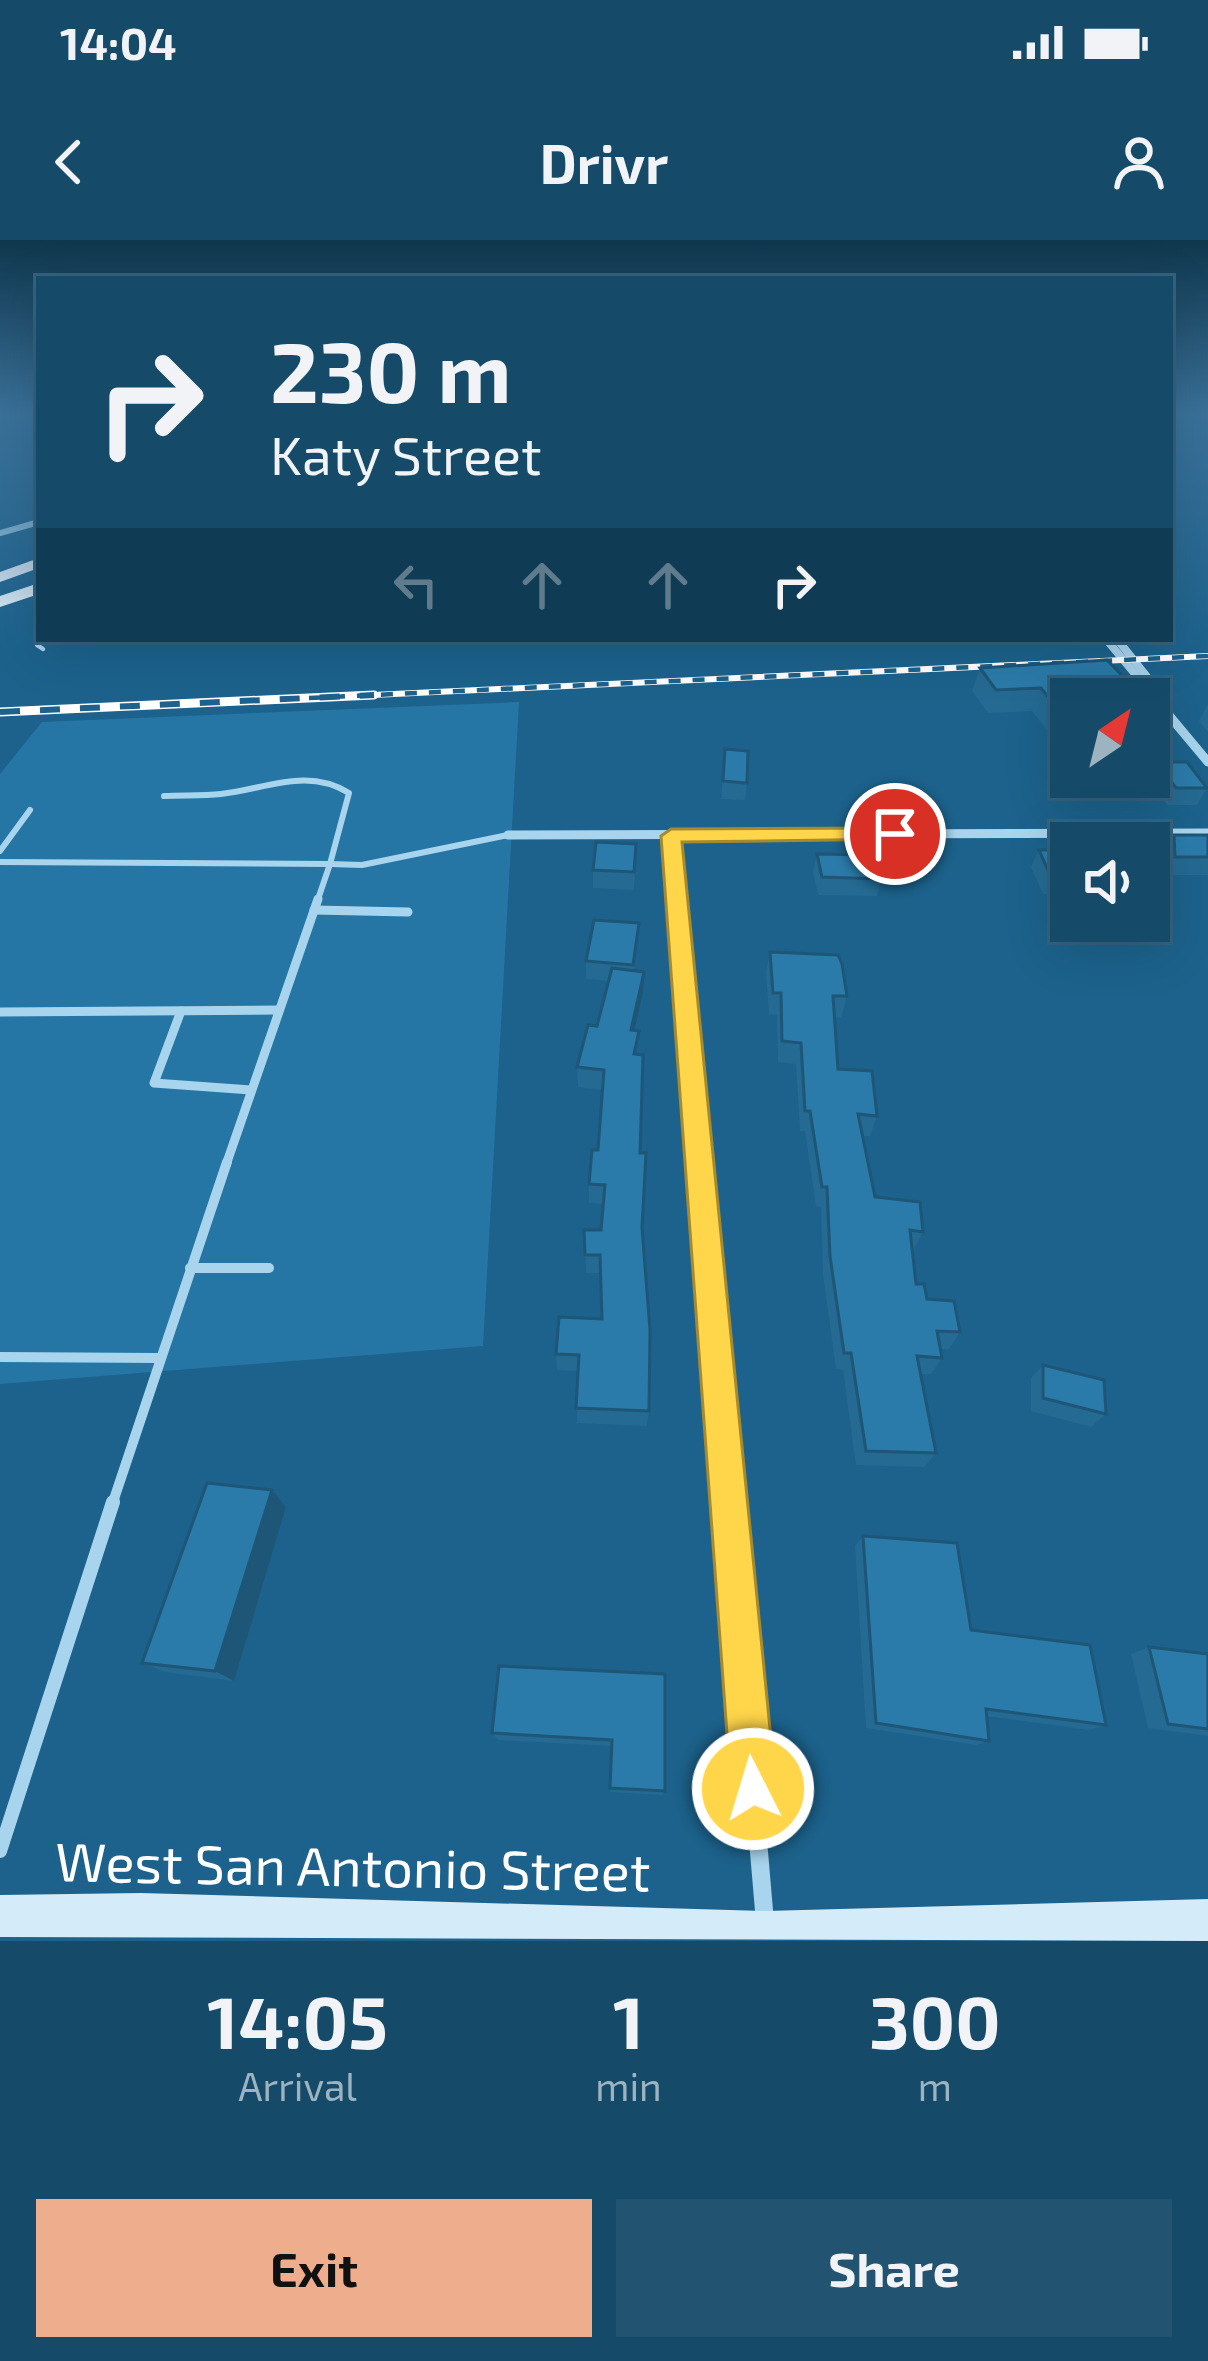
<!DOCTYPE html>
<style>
body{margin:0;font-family:"Exo 2",sans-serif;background:#225471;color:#f1f3f6;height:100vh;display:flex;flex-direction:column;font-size:45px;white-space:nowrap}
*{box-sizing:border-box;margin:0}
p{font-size:39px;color:#9db3c0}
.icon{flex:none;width:66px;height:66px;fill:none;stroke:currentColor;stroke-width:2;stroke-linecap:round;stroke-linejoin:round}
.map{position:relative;height:1701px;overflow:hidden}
.panel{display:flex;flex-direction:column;background:#154a69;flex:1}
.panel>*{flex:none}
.guide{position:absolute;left:36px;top:36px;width:1137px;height:366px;border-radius:0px;box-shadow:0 12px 48px #0002,0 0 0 3px #34627d;background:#154a69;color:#f1f3f6;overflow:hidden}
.needle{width:78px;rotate:35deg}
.buttons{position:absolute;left:1050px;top:438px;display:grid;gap:24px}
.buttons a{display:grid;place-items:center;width:120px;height:120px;border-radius:0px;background:#154a69;box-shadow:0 12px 48px #0002,0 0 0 3px #34627d;font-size:60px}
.pin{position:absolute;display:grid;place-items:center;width:102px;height:102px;color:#fff;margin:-51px;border:6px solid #fff;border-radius:50%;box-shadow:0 3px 12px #0007}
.me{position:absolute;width:132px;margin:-66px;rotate:355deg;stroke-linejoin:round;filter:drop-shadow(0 0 9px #0008)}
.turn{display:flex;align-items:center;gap:42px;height:252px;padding:0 36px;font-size:54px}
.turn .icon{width:156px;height:156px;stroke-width:2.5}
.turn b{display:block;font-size:84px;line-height:102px}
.lanes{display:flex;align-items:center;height:114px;padding:0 36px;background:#0003;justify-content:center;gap:60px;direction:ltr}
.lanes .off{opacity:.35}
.eta{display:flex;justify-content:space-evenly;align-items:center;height:204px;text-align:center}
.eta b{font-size:72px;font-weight:700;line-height:84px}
.primary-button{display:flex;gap:24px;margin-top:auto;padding:24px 36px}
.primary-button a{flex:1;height:138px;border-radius:0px;background:#eead8d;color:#111;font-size:48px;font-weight:700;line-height:138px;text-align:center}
.primary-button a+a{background:#225471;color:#f1f3f6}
.status{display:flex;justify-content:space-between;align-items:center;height:84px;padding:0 60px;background:#154a69;direction:ltr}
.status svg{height:33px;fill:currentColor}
header{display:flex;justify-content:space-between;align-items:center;height:156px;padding:0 36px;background:#154a69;font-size:54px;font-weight:700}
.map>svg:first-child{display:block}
</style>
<div class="status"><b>14:04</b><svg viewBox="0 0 49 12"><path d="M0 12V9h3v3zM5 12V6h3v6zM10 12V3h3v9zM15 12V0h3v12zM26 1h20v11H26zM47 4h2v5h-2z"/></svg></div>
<header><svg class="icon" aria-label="back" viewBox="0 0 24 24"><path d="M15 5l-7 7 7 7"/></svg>Drivr<svg class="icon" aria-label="person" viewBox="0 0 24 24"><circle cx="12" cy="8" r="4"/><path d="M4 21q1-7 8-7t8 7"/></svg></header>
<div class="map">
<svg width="1208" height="1701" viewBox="0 0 1208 1701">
<rect width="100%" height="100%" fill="#1c628c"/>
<path fill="#2576a5" d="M 519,462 L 483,1106 L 0,1144 L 0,534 L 42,482 Z"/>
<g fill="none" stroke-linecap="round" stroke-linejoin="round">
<path stroke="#a8d4ed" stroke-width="4.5" d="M 43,399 L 37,405 L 43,409"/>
<g stroke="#a8d4ed" stroke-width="6">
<path d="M 164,556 C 183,555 202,556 221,554 C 266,549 307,527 349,553 L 330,624 L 362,625 L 508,595"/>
<path d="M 0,611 L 30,570"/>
<path d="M 0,622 L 330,624 L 317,662"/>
</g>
<g stroke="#a8d4ed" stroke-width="9">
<path d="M 314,670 L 408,672"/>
<path d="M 181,771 L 154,843 L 251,850"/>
<path d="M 0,772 L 279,770"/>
<path d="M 226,925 L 318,659"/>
</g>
<g stroke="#a8d4ed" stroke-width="10">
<path d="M 190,1028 L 269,1028"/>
<path d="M 0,1117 L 159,1118"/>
<path d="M 112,1265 L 227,922"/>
</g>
<path stroke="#a8d4ed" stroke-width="14" d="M 0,1611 L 113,1262"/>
<path stroke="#a8d4ed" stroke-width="6" d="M 0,293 L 39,282"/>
<g stroke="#a8d4ed" stroke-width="8">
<path d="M 1106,399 L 1155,458"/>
<path d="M 1117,399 L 1155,447 L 1153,453"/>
</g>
<g stroke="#a8d4ed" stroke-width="9">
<path d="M 1152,455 L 1208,522"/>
<path d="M 508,595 L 1208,593"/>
<path d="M 671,596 L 677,662"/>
</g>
<path stroke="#a8d4ed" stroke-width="12" d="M 676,659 L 699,925"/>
<path stroke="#a8d4ed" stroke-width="15" d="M 699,922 L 729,1265"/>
<path stroke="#a8d4ed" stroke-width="18" d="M 729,1262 L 765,1682"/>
<path fill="#d4ebf9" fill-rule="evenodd" d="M 141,1653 L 765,1671 L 1208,1659 L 1208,1701 L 0,1697 L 0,1655 Z"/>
<g fill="#eef8ff" fill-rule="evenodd">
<path d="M 39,318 L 39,328 L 0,342 L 0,332 Z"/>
<path d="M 39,343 L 39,354 L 0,367 L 0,356 Z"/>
</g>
<g stroke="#fff" stroke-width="6">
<path id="rail-far1" d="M 309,458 L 1208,416"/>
</g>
<g stroke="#fff" stroke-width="9">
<path id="rail" d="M 0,472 L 374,455"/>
</g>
<use href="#rail-far1" stroke="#1c628c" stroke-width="4.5" stroke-dasharray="12" stroke-linecap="butt"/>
<use href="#rail" stroke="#1c628c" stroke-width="6" stroke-dasharray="20" stroke-linecap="butt"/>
</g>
<g fill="#256a92">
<path d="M 980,428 L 1145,459 L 1071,459 L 1071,498 L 1054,499 L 1032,471 L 988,473 L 972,451 Z"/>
<path d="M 1149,463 L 1156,471 L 1149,486 Z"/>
<path d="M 1208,463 L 1208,492 L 1199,481 Z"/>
<path d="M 725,509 L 747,543 L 745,560 L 721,559 Z"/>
<path d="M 1158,522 L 1207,548 L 1197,565 L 1167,565 L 1149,540 Z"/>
<path d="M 1174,595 L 1208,595 L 1208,635 L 1165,635 L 1164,613 Z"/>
<path d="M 636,604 L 634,650 L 593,648 L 593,630 Z"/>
<path d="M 1039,610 L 1071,610 L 1071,655 L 1043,654 L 1031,627 Z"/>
<path d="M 817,614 L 882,639 L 877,656 L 818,655 L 813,631 Z"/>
<path d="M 639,683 L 634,731 L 643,753 L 635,790 L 649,1171 L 647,1186 L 577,1183 L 578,1131 L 557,1130 L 556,1114 L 601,1079 L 600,1033 L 586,1033 L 584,990 L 601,990 L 603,964 L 589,963 L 589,944 L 598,910 L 602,850 L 578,847 L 577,827 L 597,786 L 609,741 L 586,739 L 586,721 Z"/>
<path d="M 770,712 L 847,756 L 841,778 L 835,777 L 838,829 L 877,876 L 870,896 L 863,896 L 875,957 L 923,992 L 913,1010 L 916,1044 L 927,1059 L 960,1092 L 949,1109 L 940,1109 L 942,1118 L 931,1134 L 920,1134 L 936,1213 L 924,1227 L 856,1225 L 843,1130 L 836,1129 L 823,1035 L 821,967 L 816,966 L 805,891 L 800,891 L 796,824 L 778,822 L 777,775 L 769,774 L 766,733 Z"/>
<path d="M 1043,1125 L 1106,1174 L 1091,1187 L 1031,1171 L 1031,1138 Z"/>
<path d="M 272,1250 L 286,1267 L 234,1441 L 165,1432 L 142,1423 Z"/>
<path d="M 863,1296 L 971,1390 L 1106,1485 L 1089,1490 L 986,1476 L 989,1501 L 976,1505 L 866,1488 L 855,1306 Z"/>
<path d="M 1149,1407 L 1208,1414 L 1208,1496 L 1148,1488 L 1131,1414 Z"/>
<path d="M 665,1434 L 665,1551 L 662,1555 L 610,1552 L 611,1506 L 498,1500 L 492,1493 Z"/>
</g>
<g fill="#1e5677">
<path d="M 644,732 L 643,753 L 630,810 L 631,790 Z"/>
<path d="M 272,1250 L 286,1267 L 234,1441 L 215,1431 Z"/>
</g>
<g fill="#2b7baa" stroke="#1e5677" stroke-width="3">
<path d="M 1107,420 L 1145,459 L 1071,459 L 1071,475 L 1063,475 L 1041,448 L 996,450 L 980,428 Z"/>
<path d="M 725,509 L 748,511 L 747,543 L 723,541 Z"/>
<path d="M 1158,522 L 1187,522 L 1207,548 L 1176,548 Z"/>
<path d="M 1174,595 L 1208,595 L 1208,617 L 1175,617 Z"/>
<path d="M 596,602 L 636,604 L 634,632 L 593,630 Z"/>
<path d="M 1039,610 L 1071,610 L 1071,637 L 1051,637 Z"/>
<path d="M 817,614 L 875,615 L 882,639 L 822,637 Z"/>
<path d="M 594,680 L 639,683 L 633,725 L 586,721 Z"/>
<path d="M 770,712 L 838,715 L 842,724 L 847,756 L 833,756 L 838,829 L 872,831 L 877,876 L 858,874 L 875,957 L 920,962 L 923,992 L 910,990 L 916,1044 L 924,1044 L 927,1059 L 954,1061 L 960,1092 L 937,1091 L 942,1118 L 917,1116 L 936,1213 L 866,1211 L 851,1113 L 844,1113 L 830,1016 L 827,947 L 822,947 L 810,871 L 805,871 L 801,803 L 782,801 L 781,753 L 773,753 Z"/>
<path d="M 612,728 L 644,732 L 631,790 L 639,791 L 634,814 L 643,815 L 640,913 L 646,913 L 642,988 L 650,1090 L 649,1171 L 576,1168 L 579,1115 L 556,1114 L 559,1077 L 602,1079 L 600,1015 L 585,1015 L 584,990 L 601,990 L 605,945 L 589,944 L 592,910 L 598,910 L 604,830 L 577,827 L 588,785 L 597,786 Z"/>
<path d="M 1043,1125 L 1104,1140 L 1106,1174 L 1043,1158 Z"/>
<path d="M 207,1243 L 272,1250 L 215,1431 L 142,1423 Z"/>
<path d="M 863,1296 L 957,1303 L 971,1390 L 1090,1405 L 1106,1485 L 986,1469 L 989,1501 L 876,1483 Z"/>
<path d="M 1149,1407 L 1208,1414 L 1208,1489 L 1168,1484 Z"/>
<path d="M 499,1426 L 665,1434 L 665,1551 L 610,1548 L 612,1500 L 492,1493 Z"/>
</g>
<linearGradient id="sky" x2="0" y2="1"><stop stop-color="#0f364d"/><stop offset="0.42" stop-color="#3a7199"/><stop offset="1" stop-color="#3a7199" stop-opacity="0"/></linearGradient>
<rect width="1208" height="413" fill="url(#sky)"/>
<path fill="#ffd54a" stroke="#a68a30" stroke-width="3" d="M 895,588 L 902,590 L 902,599 L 682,602 L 776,1549 L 769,1565 L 753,1572 L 738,1565 L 731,1549 L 661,596 L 671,589 Z"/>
<g text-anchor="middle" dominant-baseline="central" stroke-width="12" stroke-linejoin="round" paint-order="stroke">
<g font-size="54" fill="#fff" stroke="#1c628c">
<text transform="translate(353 1625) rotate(1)">West San Antonio Street</text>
</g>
</g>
</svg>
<div class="buttons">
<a><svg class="needle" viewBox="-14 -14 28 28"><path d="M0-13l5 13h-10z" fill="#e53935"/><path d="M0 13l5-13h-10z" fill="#9db3c0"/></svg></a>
<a><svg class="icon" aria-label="sound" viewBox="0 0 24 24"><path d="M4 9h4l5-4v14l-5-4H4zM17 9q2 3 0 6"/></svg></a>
</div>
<div class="pin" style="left:895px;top:594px;background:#d93025"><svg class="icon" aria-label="arrive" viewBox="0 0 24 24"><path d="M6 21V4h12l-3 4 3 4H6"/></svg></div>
<svg class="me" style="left:753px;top:1549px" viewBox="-20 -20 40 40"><circle r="17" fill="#ffd54a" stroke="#fff" stroke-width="3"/><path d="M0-11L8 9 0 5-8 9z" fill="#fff"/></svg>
<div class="guide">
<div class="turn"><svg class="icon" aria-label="right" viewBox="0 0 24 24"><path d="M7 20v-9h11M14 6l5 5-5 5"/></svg><div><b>230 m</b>Katy Street</div></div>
<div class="lanes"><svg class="icon off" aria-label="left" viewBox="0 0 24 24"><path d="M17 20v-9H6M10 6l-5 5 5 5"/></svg><svg class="icon off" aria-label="ahead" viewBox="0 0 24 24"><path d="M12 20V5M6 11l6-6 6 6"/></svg><svg class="icon off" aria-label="ahead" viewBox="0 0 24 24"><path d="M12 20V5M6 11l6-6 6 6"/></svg><svg class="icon" aria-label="right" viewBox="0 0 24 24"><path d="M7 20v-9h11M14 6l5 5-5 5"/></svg></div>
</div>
</div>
<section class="panel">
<div class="eta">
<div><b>14:05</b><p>Arrival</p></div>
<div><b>1</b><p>min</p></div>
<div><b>300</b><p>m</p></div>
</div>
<div class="primary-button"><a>Exit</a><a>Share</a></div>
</section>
